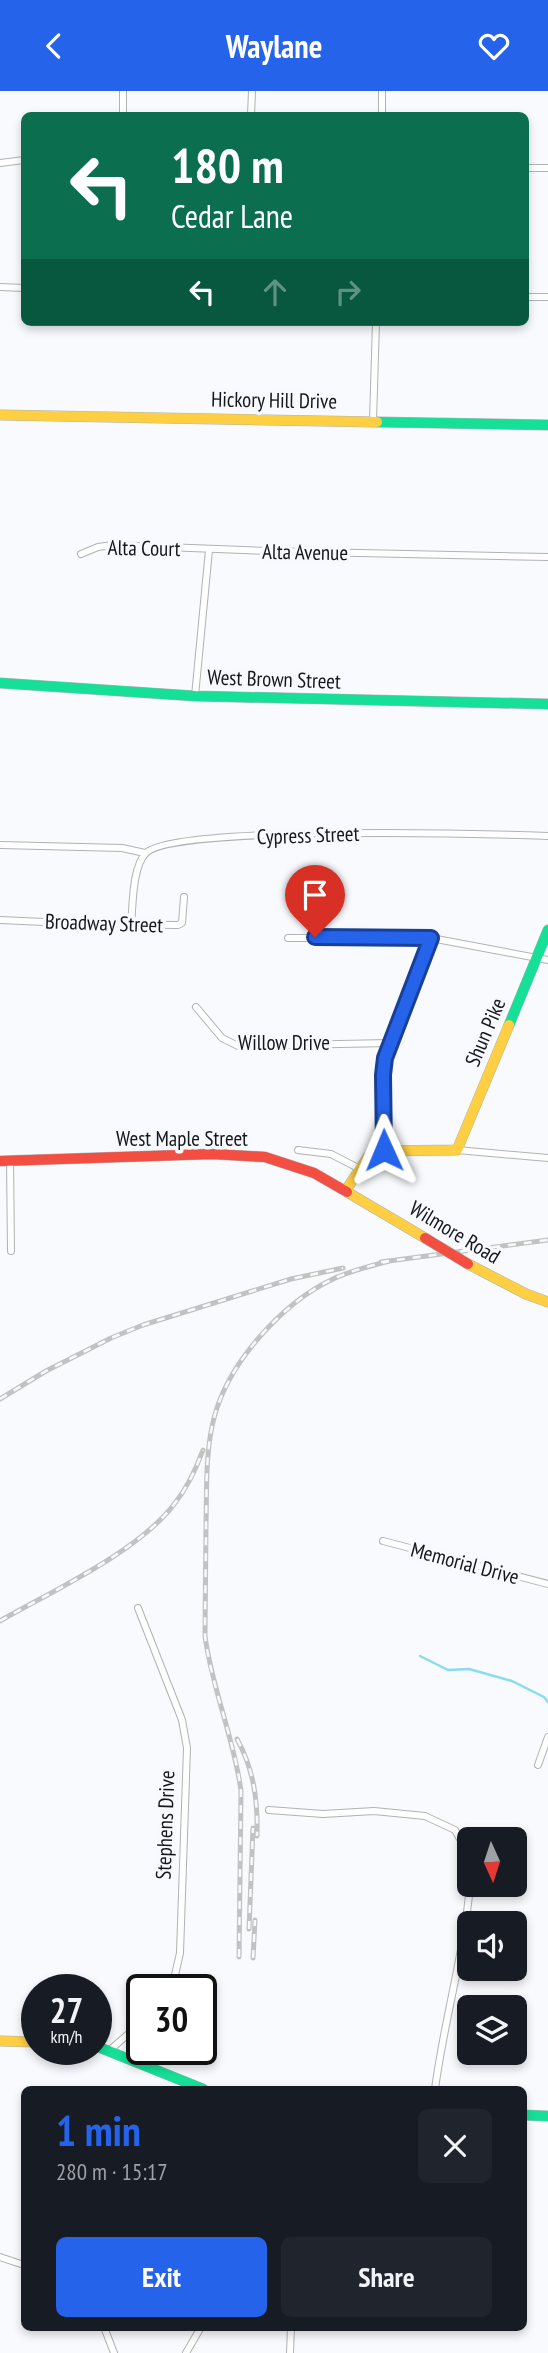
<!DOCTYPE html>
<meta charset="utf-8">
<style>
body{margin:0;font-family:"PT Sans Narrow",sans-serif;background:#20242c;color:#f1f3f6;height:100vh;display:flex;flex-direction:column;font-size:26px;white-space:nowrap}
*{box-sizing:border-box;margin:0}
p{font-size:23px;color:#9ea1a6}
.icon{flex:none;width:38px;height:38px;fill:none;stroke:currentColor;stroke-width:2;stroke-linecap:round;stroke-linejoin:round}
.map{position:relative;flex:1;overflow:hidden}
.sheet{position:absolute;left:21px;top:1995px;width:506px;height:245px;display:flex;flex-direction:column;background:#171b24;border-radius:10px;box-shadow:0 4px 10px #0003}
.sheet>*{flex:none}
.banner{position:absolute;left:21px;top:21px;width:508px;height:214px;border-radius:10px;box-shadow:0 4px 10px #0003;background:#0b6e4f;color:#fff;overflow:hidden}
.needle{width:46px;rotate:177deg}
.tools{position:absolute;left:457px;top:1736px;display:grid;gap:14px}
.tools a{display:grid;place-items:center;width:70px;height:70px;border-radius:10px;background:#171b24;box-shadow:0 4px 10px #0003;font-size:35px}
.speed{position:absolute;left:21px;top:1883px;display:flex;gap:14px;font-size:35px;font-weight:700;text-align:center}
.speed>*{display:grid;place-content:center;width:91px;height:91px;border-radius:50%;background:#171b24;box-shadow:0 4px 10px #0003;line-height:1}
.speed small{font-size:18px;font-weight:400}
.speed .limit{border:4px solid #111;border-radius:10px;background:#fff;color:#111}
.pin{position:absolute;display:grid;place-items:center;width:60px;height:60px;color:#fff;margin:-72px -30px;border-radius:50% 50% 50% 0;rotate:-45deg;box-shadow:0 0 7px #0007}
.pin .icon{rotate:45deg}
.me{position:absolute;width:77px;margin:-38px;rotate:359deg;stroke-linejoin:round;filter:drop-shadow(0 0 5px #0008)}
.turn{display:flex;align-items:center;gap:24px;height:147px;padding:0 35px;font-size:32px}
.turn .icon{width:91px;height:91px;stroke-width:2.5}
.turn b{display:block;font-size:49px;line-height:60px}
.lanes{display:flex;align-items:center;height:66px;padding:0 35px;background:#0003;justify-content:center;gap:35px;direction:ltr}
.lanes .off{opacity:.35}
.round{display:grid;place-items:center;flex:none;width:74px;height:74px;border-radius:10px;background:#20242c}
.summary{display:flex;align-items:center;justify-content:space-between;height:119px;padding:0 35px}
h1{font-size:42px;font-weight:700;line-height:52px;color:#2563eb}
.button{display:flex;gap:14px;margin-top:auto;padding:14px 35px}
.button a{flex:1;height:80px;border-radius:10px;background:#2563eb;color:#fff;font-size:28px;font-weight:700;line-height:80px;text-align:center}
.button a+a{background:#20242c;color:#f1f3f6}
header{display:flex;justify-content:space-between;align-items:center;height:91px;padding:0 35px;background:#2563eb;color:#fff;font-size:32px;font-weight:700}
.map>svg:first-child{display:block}
</style>
<header><svg class="icon" aria-label="back" viewBox="0 0 24 24"><path d="M15 5l-7 7 7 7"/></svg>Waylane<svg class="icon" aria-label="heart" viewBox="0 0 24 24"><path d="M12 20l-8-8c-3-5 5-10 8-4 3-6 11-1 8 4z"/></svg></header>
<div class="map">
<svg width="548" height="2262" viewBox="0 0 548 2262">
<rect width="100%" height="100%" fill="#f8fafd"/>
<g fill="none" stroke-linecap="round" stroke-linejoin="round">
<path stroke="#87dcf0" stroke-width="2.5" d="M 420,1565 L 448,1579 L 469,1578 L 512,1590 L 544,1606 L 548,1611"/>
<g stroke="#b0b2b4" stroke-width="8">
<g id="street">
<path d="M 382,0 L 382,24"/>
<path d="M 123,24 L 123,0"/>
<path d="M 251,24 L 252,0"/>
<path d="M 0,72 L 24,69"/>
<path d="M 525,77 L 548,77"/>
<path d="M 0,196 L 24,197"/>
<path d="M 525,206 L 548,206"/>
<path d="M 373,330 L 376,231"/>
<path d="M 81,463 L 98,456 L 113,454 L 267,460 L 548,466"/>
<path d="M 195,605 L 209,459"/>
<path d="M 0,754 L 122,757 L 145,762"/>
<path d="M 0,829 L 89,833 L 178,834 L 182,832 L 184,806"/>
<path d="M 131,834 C 133,814 132,776 146,762 C 172,734 493,743 548,745"/>
<path d="M 288,847 L 431,847 L 548,869"/>
<path d="M 196,916 L 222,947 L 238,955 L 389,952"/>
<path d="M 298,1059 L 331,1063 L 360,1078"/>
<path d="M 384,1059 L 383,984 L 385,967 L 431,847"/>
<path d="M 457,1059 L 548,1067"/>
<path d="M 10,1069 L 11,1160"/>
<path d="M 383,1450 L 548,1493"/>
<path d="M 138,1517 L 182,1629 L 187,1657 L 180,1862 L 175,1884 L 168,1899"/>
<path d="M 538,1674 L 548,1646"/>
<path d="M 269,1719 L 323,1723 L 374,1720 L 425,1725 L 455,1739 L 469,1764"/>
<path d="M 110,1959 L 142,1931"/>
<path d="M 435,1998 C 444,1930 464,1863 470,1794"/>
<path d="M 0,2166 L 24,2174"/>
<path d="M 104,2236 L 114,2262"/>
<path d="M 186,2262 L 201,2236"/>
<path d="M 290,2262 L 291,2236"/>
</g>
</g>
<g stroke="#b0b2b4" stroke-width="11">
<g id="fast">
<path d="M 377,331 L 548,334"/>
<path d="M 0,592 L 195,605 L 548,613"/>
<path d="M 509,934 L 548,839"/>
<path d="M 96,1955 L 203,1998"/>
<path d="M 523,2024 L 548,2025"/>
</g>
</g>
<g stroke="#b0b2b4" stroke-width="11">
<g id="slow">
<path d="M 0,324 L 377,331"/>
<path d="M 346,1099 L 368,1066 L 377,1060 L 457,1059 L 509,934"/>
<path d="M 347,1101 L 425,1147"/>
<path d="M 468,1173 L 526,1203 L 548,1211"/>
<path d="M 0,1950 L 37,1951"/>
</g>
</g>
<g stroke="#b0b2b4" stroke-width="11">
<path id="jam" d="M 0,1070 L 212,1063 L 265,1066 L 314,1082 L 347,1101"/>
</g>
<use href="#street" stroke="#fefeff" stroke-width="6"/>
<use href="#fast" stroke="#16e098" stroke-width="10"/>
<use href="#slow" stroke="#ffcf43" stroke-width="10"/>
<use href="#jam" stroke="#f24e42" stroke-width="10"/>
<g stroke="#c2c2c2" stroke-width="5">
<g id="rail">
<path d="M 381,1171 L 548,1149"/>
<path d="M 0,1308 L 46,1280 L 111,1247 L 143,1234 L 291,1188 L 343,1177"/>
<path d="M 0,1530 C 52,1500 140,1460 175,1412 C 187,1397 196,1378 203,1359"/>
<path d="M 237,1648 C 254,1679 258,1710 257,1745"/>
<path d="M 249,1838 L 253,1737"/>
<path d="M 239,1866 L 241,1700 C 234,1647 212,1598 205,1545 C 205,1508 206,1470 206,1433 C 207,1397 205,1362 214,1327 C 228,1272 282,1212 333,1188 C 350,1180 370,1175 389,1170"/>
<path d="M 253,1867 L 255,1829"/>
</g>
</g>
<use href="#rail" stroke="#f7f9fe" stroke-width="2.5" stroke-dasharray="8" stroke-linecap="butt"/>
<g stroke="#b0b2b4" stroke-width="11" stroke-linecap="butt">
<path id="jam-bridge" d="M 425,1147 L 468,1173"/>
</g>
<use href="#jam-bridge" stroke="#f24e42" stroke-width="10"/>
</g>
<g fill="none" stroke-linecap="round" stroke-linejoin="round">
<g stroke="#184099" stroke-width="18">
<path id="route" d="M 315,846 L 431,847 L 385,967 L 383,984 L 384,1059"/>
</g>
<use href="#route" stroke="#2563eb" stroke-width="12"/>
</g>
<g text-anchor="middle" dominant-baseline="central" stroke-width="7" stroke-linejoin="round" paint-order="stroke">
<g font-size="21" fill="#161719" stroke="#f7f9fe">
<text transform="translate(274 309) rotate(1)">Hickory Hill Drive</text>
<text transform="translate(144 457) rotate(1)">Alta Court</text>
<text transform="translate(305 461) rotate(1)">Alta Avenue</text>
<text transform="translate(274 588) rotate(2)">West Brown Street</text>
<text transform="translate(308 744) rotate(-2)">Cypress Street</text>
<text transform="translate(104 832) rotate(2)">Broadway Street</text>
<text transform="translate(485 941) rotate(-67)">Shun Pike</text>
<text x="284" y="951">Willow Drive</text>
<text x="182" y="1047">West Maple Street</text>
<text transform="translate(455 1141) rotate(31)">Wilmore Road</text>
<text transform="translate(465 1472) rotate(15)">Memorial Drive</text>
<text transform="translate(165 1734) rotate(-88)">Stephens Drive</text>
</g>
</g>
</svg>
<div class="tools">
<a><svg class="needle" viewBox="-14 -14 28 28"><path d="M0-13l5 13h-10z" fill="#e53935"/><path d="M0 13l5-13h-10z" fill="#9ea1a6"/></svg></a>
<a><svg class="icon" aria-label="sound" viewBox="0 0 24 24"><path d="M4 9h4l5-4v14l-5-4H4zM17 9q2 3 0 6"/></svg></a>
<a><svg class="icon" aria-label="layers" viewBox="0 0 24 24"><path d="M12 4l9 5-9 5-9-5zM3 14l9 5 9-5"/></svg></a>
</div>
<div class="speed"><div>27<small>km/h</small></div><div class="limit">30</div></div>
<div class="pin" style="left:315px;top:846px;background:#d93025"><svg class="icon" aria-label="arrive" viewBox="0 0 24 24"><path d="M6 21V4h12l-3 4 3 4H6"/></svg></div>
<svg class="me" style="left:384px;top:1059px" viewBox="-20 -20 40 40"><path d="M0-17L14 15 0 8-14 15z" fill="#2563eb" stroke="#fff" stroke-width="4"/></svg>
<div class="banner">
<div class="turn"><svg class="icon" aria-label="left" viewBox="0 0 24 24"><path d="M17 20v-9H6M10 6l-5 5 5 5"/></svg><div><b>180 m</b>Cedar Lane</div></div>
<div class="lanes"><svg class="icon" aria-label="left" viewBox="0 0 24 24"><path d="M17 20v-9H6M10 6l-5 5 5 5"/></svg><svg class="icon off" aria-label="ahead" viewBox="0 0 24 24"><path d="M12 20V5M6 11l6-6 6 6"/></svg><svg class="icon off" aria-label="right" viewBox="0 0 24 24"><path d="M7 20v-9h11M14 6l5 5-5 5"/></svg></div>
</div>
<section class="sheet">
<div class="summary"><div><h1>1 min</h1><p>280 m · 15:17</p></div><a class="round"><svg class="icon" aria-label="close" viewBox="0 0 24 24"><path d="M6 6l12 12M18 6L6 18"/></svg></a></div>
<div class="button"><a>Exit</a><a>Share</a></div>
</section>
</div>
